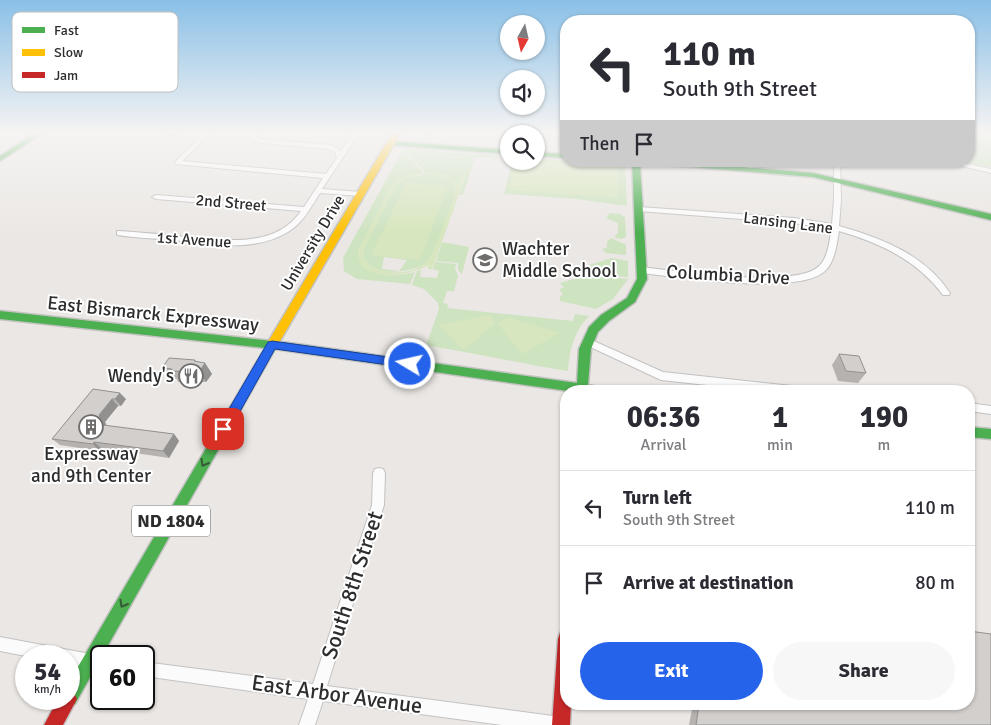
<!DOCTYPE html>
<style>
body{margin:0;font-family:Signika,sans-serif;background:#f7f7f7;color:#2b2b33;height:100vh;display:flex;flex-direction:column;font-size:19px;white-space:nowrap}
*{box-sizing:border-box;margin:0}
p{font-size:16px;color:#7c7c81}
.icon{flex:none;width:28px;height:28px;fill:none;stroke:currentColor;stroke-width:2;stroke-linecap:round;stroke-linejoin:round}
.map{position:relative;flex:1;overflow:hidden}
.details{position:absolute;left:560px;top:385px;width:415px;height:325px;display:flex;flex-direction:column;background:#fff;border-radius:20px;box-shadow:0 1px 4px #0004}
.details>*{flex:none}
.top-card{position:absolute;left:560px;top:15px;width:415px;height:152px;border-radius:20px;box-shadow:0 1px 4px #0004;background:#fff;color:#2b2b33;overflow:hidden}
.needle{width:32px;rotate:188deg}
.fabs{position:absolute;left:500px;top:15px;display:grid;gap:10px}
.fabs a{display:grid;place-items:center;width:45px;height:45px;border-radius:50%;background:#fff;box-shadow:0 1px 4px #0004;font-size:25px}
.speed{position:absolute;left:15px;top:645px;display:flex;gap:10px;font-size:25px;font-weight:700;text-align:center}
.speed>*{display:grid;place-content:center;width:65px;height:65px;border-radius:50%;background:#fff;box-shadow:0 1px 4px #0004;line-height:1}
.speed small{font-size:12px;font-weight:400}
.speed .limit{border:2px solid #111;border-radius:8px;background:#fff;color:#111}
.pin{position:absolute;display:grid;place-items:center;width:42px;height:42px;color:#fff;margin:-21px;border-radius:10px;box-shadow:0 2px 8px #0006}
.me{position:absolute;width:55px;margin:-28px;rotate:279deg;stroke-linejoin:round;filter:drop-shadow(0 0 4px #0008)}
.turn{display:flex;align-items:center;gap:18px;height:105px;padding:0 20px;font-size:22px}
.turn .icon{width:65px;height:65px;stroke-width:2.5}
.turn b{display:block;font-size:35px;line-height:42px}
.then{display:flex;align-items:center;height:48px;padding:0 20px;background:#0003;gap:10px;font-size:19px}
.eta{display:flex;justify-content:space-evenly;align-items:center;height:85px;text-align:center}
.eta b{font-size:30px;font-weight:700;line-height:35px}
.action{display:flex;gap:10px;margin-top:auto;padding:10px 20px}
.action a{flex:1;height:58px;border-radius:30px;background:#2563eb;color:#fff;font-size:20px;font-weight:700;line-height:58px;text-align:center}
.action a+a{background:#f7f7f7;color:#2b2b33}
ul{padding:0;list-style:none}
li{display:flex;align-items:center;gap:15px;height:75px;padding:0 20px;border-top:1px solid #e1e1e2}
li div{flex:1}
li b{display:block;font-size:19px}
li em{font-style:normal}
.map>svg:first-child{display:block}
</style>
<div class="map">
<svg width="991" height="725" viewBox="0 0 991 725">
<rect width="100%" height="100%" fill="#eae7e4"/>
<g fill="#cee3c0" fill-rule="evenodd">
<path d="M 969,132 L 987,132 L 991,135 L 991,167 L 961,161 L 969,161 Z"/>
<path d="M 405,147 L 498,154 L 499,154 L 439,150 L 439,152 L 499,155 L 496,160 L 492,158 L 482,157 L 475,159 L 463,195 L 459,195 L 466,175 L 458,184 L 447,175 L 425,172 L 403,150 L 404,148 L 432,150 Z"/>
<path d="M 402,151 L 423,172 L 400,178 L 390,188 L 358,251 C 361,278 394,278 415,272 L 410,284 L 357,279 L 344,271 L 343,258 Z"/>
<path d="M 536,158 L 625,165 L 627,206 L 577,199 L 504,194 L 512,161 L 536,161 Z"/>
<path d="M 429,174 C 440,175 453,178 456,190 C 453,204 438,250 430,259 C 416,275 362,280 363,250 L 396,185 L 407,178 ZM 384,257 L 407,260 L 399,271 L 382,269 Z"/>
<path d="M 610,213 L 620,214 L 625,217 L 626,237 L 621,239 L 614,237 L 618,233 L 618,223 L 606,218 Z"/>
<path d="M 611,238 L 626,245 L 626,255 L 606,253 L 602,249 L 607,248 L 607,242 Z"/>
<path d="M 442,242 L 469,247 L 462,274 L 458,270 L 458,263 L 436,261 Z"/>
<path d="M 612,258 L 628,261 L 628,277 L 592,274 L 586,266 Z"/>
<path d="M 435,262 L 456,264 L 455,268 L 458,276 L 454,291 L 447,291 L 443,303 L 448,304 L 447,308 L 573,321 L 575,314 L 589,316 C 574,332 570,348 568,371 C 521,364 476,353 429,346 L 427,343 L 439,309 L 438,303 L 424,289 L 412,285 L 417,271 L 421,270 L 420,277 L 437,278 L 439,271 L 433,269 Z"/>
<path d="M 588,275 L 628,279 L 613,299 L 596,309 L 560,301 L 560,296 L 563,295 L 559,289 L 564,288 L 560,283 Z"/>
</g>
<g fill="#d7e6be" fill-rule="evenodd">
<path d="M 515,161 L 617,167 L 618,198 L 509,190 Z"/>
<path d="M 429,172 L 447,175 L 458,184 L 462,174 L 466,175 L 432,269 L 428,269 L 428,265 C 410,277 356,284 358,251 L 390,188 C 399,175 415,172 429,172 ZM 423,174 C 436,174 452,176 456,190 C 453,201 448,212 444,223 C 434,252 428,275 391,272 C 380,271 370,268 364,258 L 363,250 L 396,185 L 407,178 Z"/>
<path d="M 406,183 L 448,186 L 420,260 L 371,255 Z"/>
<path d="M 490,315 L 496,323 L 464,350 L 439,325 Z"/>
<path d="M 507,317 L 513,319 L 560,333 L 522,354 L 498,324 Z"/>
</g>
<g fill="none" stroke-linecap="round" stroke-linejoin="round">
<path stroke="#9ed3e5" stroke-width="2" d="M 423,141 L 428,132"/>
<g stroke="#c3c2c2" stroke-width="2">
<g id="street">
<path d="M 161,132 L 212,132 L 182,161 L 326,174 L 337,158 L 335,152 L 329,149 L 261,143 L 252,140 L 248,132 L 254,132 L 257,138 L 261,139 L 331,145 L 341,151 L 354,132 L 360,132 L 322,189 L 361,192 L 365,194 L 361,196 L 320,193 C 311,207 303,223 288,232 C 253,253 210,244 171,240 C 153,238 135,238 117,235 L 117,231 L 120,231 C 142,233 164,234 186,237 C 225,240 275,249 301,211 L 156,199 L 152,197 L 156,195 L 304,207 L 323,178 L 175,164 L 175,162 L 201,137 L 164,134 Z"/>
<path d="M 744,161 L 750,161 L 753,169 L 752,170 L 748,170 Z"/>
<path d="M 834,161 L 840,161 L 841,200 L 839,226 C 882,238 925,255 950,293 L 949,295 L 943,295 C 917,260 880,243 839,231 C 837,243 835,262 825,271 C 798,296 679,277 642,273 L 638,270 L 642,267 C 675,271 799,290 820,265 C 828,257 830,240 831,229 L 794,223 L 639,211 L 635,209 L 639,207 L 794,218 L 832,224 L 834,200 Z"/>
<path d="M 940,161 L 954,161 L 991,169 L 991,173 Z"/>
<path d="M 587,338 L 663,372 L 801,387 L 805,388 L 806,391 L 762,391 L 661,380 L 584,344 L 582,342 Z"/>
<path d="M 969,403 L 991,406 L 991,414 L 969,411 Z"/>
<path d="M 379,468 L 383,469 L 385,473 L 384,505 L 327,686 L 561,717 L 567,719 L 569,725 L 502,725 L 323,701 L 315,725 L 299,725 L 308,699 L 144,676 L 144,662 L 313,684 L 372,505 L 373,473 L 375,469 Z"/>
<path d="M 0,637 L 101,656 L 103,656 L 101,656 L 101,670 L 69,664 L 69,656 L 26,656 L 0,651 Z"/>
</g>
</g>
<g stroke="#c3c2c2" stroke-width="3">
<g id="fast">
<path d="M 36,132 L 45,132 L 0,161 L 0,156 Z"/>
<path d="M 388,141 L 509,150 L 509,154 L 391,145 L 388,145 Z"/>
<path d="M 536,152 L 566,154 L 566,158 L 536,156 Z"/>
<path d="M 632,161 L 671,161 L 813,173 L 991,214 L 991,220 L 813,177 L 640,163 L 647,279 L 635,302 L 609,321 L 598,332 L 591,349 L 588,385 L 602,388 L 604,391 L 568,391 L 275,349 L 75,704 L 69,707 L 63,704 L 61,699 L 69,699 L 69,682 L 265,348 L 0,319 L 0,311 L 289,343 L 577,383 L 579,349 L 589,327 L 601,315 L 627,298 L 637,279 Z"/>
<path d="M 969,427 L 991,429 L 991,439 L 969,437 Z"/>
</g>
</g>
<g stroke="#c3c2c2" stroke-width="3">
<path id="slow" d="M 393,132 L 401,132 L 276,348 L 268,348 L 267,345 L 268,342 Z"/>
</g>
<g stroke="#c3c2c2" stroke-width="3">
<g id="jam">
<path d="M 566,631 L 566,704 L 571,704 L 570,725 L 552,725 L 558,639 L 560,633 Z"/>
<path d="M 69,691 L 74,693 L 77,699 L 63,725 L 44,725 L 58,699 L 69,699 Z"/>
</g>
</g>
<use href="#street" fill="#fcfbfb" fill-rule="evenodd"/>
<use href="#fast" fill="#4caf50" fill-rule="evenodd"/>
<use href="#slow" fill="#ffc107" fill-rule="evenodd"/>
<use href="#jam" fill="#c62828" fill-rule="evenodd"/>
</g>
<g fill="#b5b2b0">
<path d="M 839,354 L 866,373 L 858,383 L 838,381 L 832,365 Z"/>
<path d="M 205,363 L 212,374 L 206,382 L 178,382 L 177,379 L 170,378 L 162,368 Z"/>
<path d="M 93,389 L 126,399 L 121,406 L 118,406 L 105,422 L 107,426 L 174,434 L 179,441 L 169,458 L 101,448 L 99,451 L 60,445 L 52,439 Z"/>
<path d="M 693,704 L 969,704 L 991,725 L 689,725 Z"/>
</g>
<g fill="#939190">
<path d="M 195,360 L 201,369 L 205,363 L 212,374 L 206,382 L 199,372 L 194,361 Z"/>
<path d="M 120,393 L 126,399 L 121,406 L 115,399 Z"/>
<path d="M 112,399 L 118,406 L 105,422 L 109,432 L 103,425 L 99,415 Z"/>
<path d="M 174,434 L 179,441 L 169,458 L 163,451 Z"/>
<path d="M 94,442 L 101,448 L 99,451 L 93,444 Z"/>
</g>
<g fill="#d2cfcd" stroke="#939190">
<path d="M 839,354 L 859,356 L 866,373 L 846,371 Z"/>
<path d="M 169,358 L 195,360 L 194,361 L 205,363 L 199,372 L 171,371 L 172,369 L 162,368 Z"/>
<path d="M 93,389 L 120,393 L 115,399 L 112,399 L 99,415 L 103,425 L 174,434 L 163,451 L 94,442 L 93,444 L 52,439 Z"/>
<path d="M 969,631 L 991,634 L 991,725 L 696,725 L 699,704 L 969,704 Z"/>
</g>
<defs><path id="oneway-chevron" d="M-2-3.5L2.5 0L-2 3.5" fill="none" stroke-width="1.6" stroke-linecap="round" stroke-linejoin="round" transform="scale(1.25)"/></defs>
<g stroke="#385a39">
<use href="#oneway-chevron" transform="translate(204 463) rotate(120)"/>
<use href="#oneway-chevron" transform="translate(123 604) rotate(120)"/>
</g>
<linearGradient id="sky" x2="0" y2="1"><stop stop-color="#8ac0e7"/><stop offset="0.57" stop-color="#f6f4f3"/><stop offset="1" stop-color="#f6f4f3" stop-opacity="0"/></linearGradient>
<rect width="991" height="233" fill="url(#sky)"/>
<path fill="#2563eb" stroke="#184099" d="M 272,341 L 410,360 L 416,364 L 410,368 L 275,349 L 228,433 L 223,435 L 219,433 L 217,429 L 219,426 L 268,342 Z"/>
<defs>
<g id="school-ring" transform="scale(1.25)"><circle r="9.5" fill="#fff" stroke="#6f6e6d" stroke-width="1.5"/><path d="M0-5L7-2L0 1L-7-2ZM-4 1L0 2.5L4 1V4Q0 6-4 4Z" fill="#6f6e6d"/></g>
<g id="restaurant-ring" transform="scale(1.25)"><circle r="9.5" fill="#fff" stroke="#6f6e6d" stroke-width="1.5"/><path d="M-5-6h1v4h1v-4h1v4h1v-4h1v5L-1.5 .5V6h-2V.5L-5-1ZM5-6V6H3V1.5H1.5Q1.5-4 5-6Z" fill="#6f6e6d"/></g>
<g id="building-ring" transform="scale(1.25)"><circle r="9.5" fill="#fff" stroke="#6f6e6d" stroke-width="1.5"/><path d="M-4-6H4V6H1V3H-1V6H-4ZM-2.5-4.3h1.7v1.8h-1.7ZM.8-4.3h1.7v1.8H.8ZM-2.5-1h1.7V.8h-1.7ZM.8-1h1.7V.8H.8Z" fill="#6f6e6d"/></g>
</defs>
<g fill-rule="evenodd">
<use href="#school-ring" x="485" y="260"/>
<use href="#restaurant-ring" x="191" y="376"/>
<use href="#building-ring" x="91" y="427"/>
</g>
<g text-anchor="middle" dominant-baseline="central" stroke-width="4" stroke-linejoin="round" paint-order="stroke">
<g font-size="16" fill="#2d2d2d" stroke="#fff">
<text transform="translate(231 203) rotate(5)">2nd Street</text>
<text transform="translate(788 223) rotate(7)">Lansing Lane</text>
<text transform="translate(194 240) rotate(4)">1st Avenue</text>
<text transform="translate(313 243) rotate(-59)">University Drive</text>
</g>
<rect fill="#fff" stroke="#6c6c6c" stroke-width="1" x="132" y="505.5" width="78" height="31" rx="4"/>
<g font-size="18" font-weight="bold" fill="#2d2d2d">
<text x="171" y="521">ND 1804</text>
</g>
<g font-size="19" fill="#2d2d2d" stroke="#fff" text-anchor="start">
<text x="502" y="249">Wachter<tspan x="502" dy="22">Middle School</tspan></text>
<text x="174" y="376" text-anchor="end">Wendy's</text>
<text x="91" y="454" text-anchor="middle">Expressway<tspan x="91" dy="22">and 9th Center</tspan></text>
</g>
<g font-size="19" fill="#2d2d2d" stroke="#fff">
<text transform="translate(728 275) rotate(3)">Columbia Drive</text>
<text transform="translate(153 314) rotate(6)">East Bismarck Expressway</text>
</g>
<g font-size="22" fill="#2d2d2d" stroke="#fff">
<text transform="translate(352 585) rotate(-72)">South 8th Street</text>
<text transform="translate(337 694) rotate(8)">East Arbor Avenue</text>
</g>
</g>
<rect x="12" y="12" width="166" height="80" rx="8" fill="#fff" stroke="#c0c0c0" stroke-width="1"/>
<rect x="22" y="27" width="23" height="6" fill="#4caf50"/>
<rect x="22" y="49" width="23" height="7" fill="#ffc107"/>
<rect x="22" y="72" width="23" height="6" fill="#c62828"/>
<g font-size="14" fill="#2d2d2d">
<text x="54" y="35">Fast</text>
<text x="54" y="57">Slow</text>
<text x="54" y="80">Jam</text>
</g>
</svg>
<div class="fabs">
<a><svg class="needle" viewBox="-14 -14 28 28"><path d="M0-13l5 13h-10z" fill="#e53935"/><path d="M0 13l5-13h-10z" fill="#7c7c81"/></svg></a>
<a><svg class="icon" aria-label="sound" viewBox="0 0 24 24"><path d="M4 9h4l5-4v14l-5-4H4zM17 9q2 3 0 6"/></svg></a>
<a><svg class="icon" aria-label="search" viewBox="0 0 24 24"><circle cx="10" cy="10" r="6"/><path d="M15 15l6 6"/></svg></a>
</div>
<div class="speed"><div>54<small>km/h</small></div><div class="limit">60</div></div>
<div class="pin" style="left:223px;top:429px;background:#d93025"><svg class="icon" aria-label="arrive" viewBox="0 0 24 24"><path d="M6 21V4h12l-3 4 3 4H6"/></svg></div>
<svg class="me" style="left:410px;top:364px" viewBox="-20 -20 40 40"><circle r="17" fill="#2563eb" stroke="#fff" stroke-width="3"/><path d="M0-11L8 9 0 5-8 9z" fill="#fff"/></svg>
<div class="top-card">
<div class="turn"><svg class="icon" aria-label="left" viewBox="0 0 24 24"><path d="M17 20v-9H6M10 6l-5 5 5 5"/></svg><div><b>110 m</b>South 9th Street</div></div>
<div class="then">Then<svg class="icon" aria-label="arrive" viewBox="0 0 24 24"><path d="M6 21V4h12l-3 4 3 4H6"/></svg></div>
</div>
<section class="details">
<div class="eta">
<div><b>06:36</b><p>Arrival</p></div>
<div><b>1</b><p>min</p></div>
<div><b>190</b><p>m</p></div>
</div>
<ul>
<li><svg class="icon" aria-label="left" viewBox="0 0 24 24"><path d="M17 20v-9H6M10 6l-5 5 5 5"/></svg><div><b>Turn left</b><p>South 9th Street</p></div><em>110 m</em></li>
<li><svg class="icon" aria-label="arrive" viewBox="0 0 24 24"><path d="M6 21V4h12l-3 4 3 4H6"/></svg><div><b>Arrive at destination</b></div><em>80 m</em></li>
</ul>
<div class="action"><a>Exit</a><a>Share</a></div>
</section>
</div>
